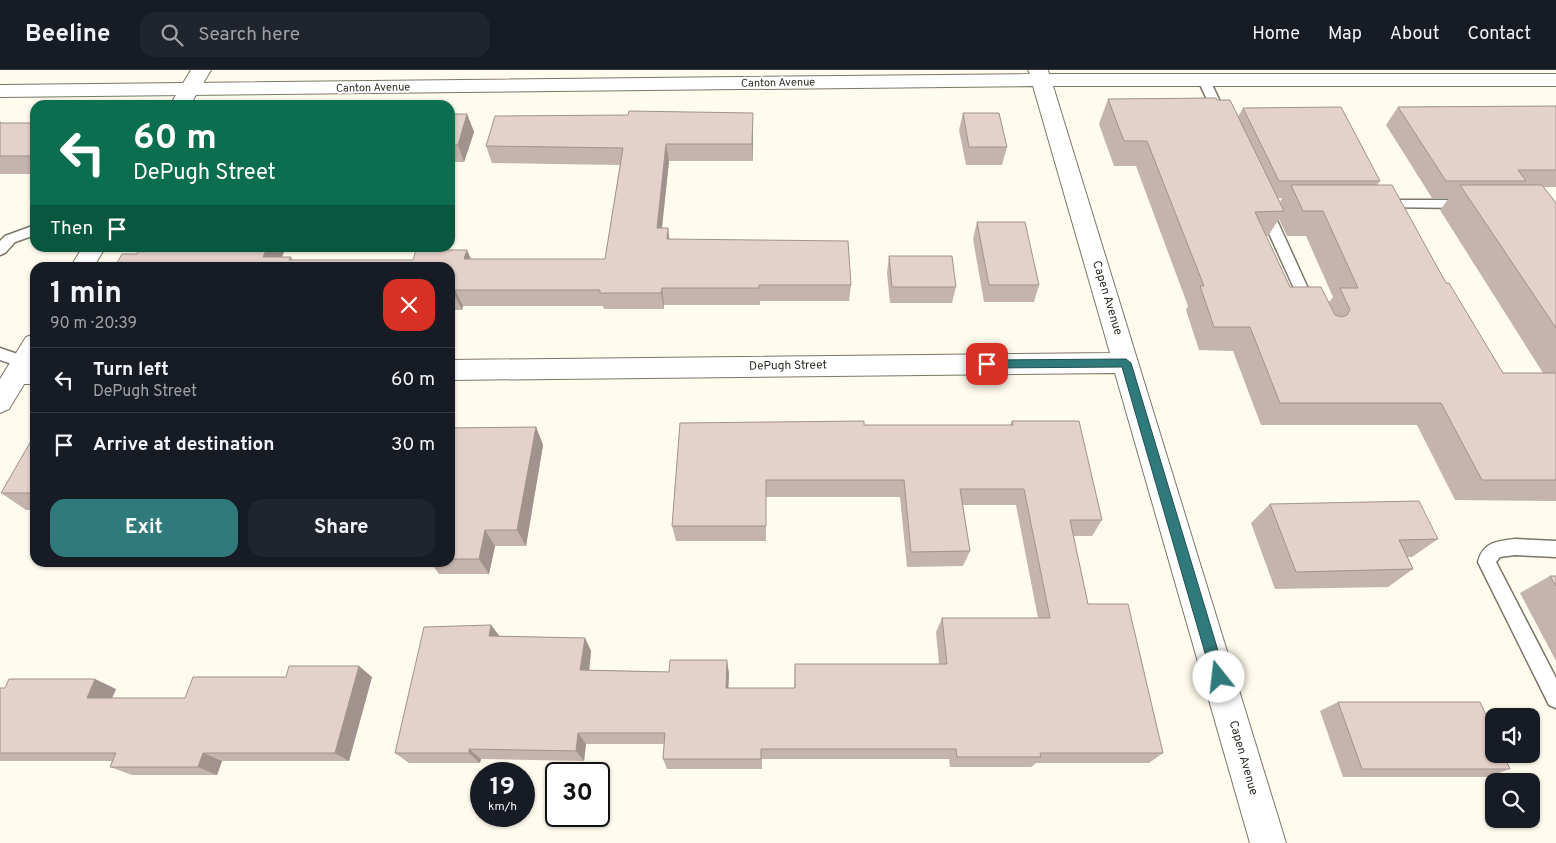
<!DOCTYPE html>
<meta charset="utf-8">
<style>
body{margin:0;font-family:Overpass,sans-serif;background:#20242c;color:#f1f3f6;height:100vh;display:flex;flex-direction:column;font-size:19px;white-space:nowrap}
*{box-sizing:border-box;margin:0}
p{font-size:16px;color:#9ea1a6}
.icon{flex:none;width:28px;height:28px;fill:none;stroke:currentColor;stroke-width:2;stroke-linecap:round;stroke-linejoin:round}
.map{position:relative;flex:1;overflow:hidden}
.details{position:absolute;left:30px;top:192px;width:425px;height:305px;display:flex;flex-direction:column;background:#171b24;border-radius:15px;box-shadow:0 1px 4px #0004}
.details>*{flex:none}
.guide{position:absolute;left:30px;top:30px;width:425px;height:152px;border-radius:15px;box-shadow:0 1px 4px #0004;background:#0b6e4f;color:#fff;overflow:hidden}
.controls{position:absolute;left:1485px;top:638px;display:grid;gap:10px}
.controls a{display:grid;place-items:center;width:55px;height:55px;border-radius:10px;background:#171b24;box-shadow:0 1px 4px #0004;font-size:25px}
.speed{position:absolute;left:470px;top:692px;display:flex;gap:10px;font-size:25px;font-weight:700;text-align:center}
.speed>*{display:grid;place-content:center;width:65px;height:65px;border-radius:50%;background:#171b24;box-shadow:0 1px 4px #0004;line-height:1}
.speed small{font-size:12px;font-weight:400}
.speed .limit{border:2px solid #111;border-radius:8px;background:#fff;color:#111}
.pin{position:absolute;display:grid;place-items:center;width:42px;height:42px;color:#fff;margin:-21px;border-radius:10px;box-shadow:0 2px 8px #0006}
.me{position:absolute;width:55px;margin:-28px;rotate:344deg;stroke-linejoin:round;filter:drop-shadow(0 0 4px #0008)}
.turn{display:flex;align-items:center;gap:18px;height:105px;padding:0 20px;font-size:22px}
.turn .icon{width:65px;height:65px;stroke-width:2.5}
.turn b{display:block;font-size:35px;line-height:42px}
.then{display:flex;align-items:center;height:48px;padding:0 20px;background:#0003;gap:10px;font-size:19px}
.round{display:grid;place-items:center;flex:none;width:52px;height:52px;border-radius:15px;background:#20242c}
.summary{display:flex;align-items:center;justify-content:space-between;height:85px;padding:0 20px}
h1{font-size:30px;font-weight:700;line-height:38px}
.cta{display:flex;gap:10px;margin-top:auto;padding:10px 20px}
.cta a{flex:1;height:58px;border-radius:15px;background:#317a7c;color:#fff;font-size:20px;font-weight:700;line-height:58px;text-align:center}
.cta a+a{background:#20242c;color:#f1f3f6}
ul{padding:0;list-style:none}
li{display:flex;align-items:center;gap:15px;height:65px;padding:0 20px;border-top:1px solid #363941}
li div{flex:1}
li b{display:block;font-size:19px}
li em{font-style:normal}
header{display:flex;align-items:center;gap:30px;box-sizing:border-box;height:70px;padding:0 25px;background:#171b24;border-bottom:1px solid #363941}
header strong{font-size:24px}
nav{display:flex;gap:28px;margin-inline-start:auto;font-size:18px}
.search{width:350px;height:45px;background:#20242c;display:flex;align-items:center;gap:12px;box-sizing:border-box;padding:0 18px;border-radius:15px;color:#9ea1a6;font-size:19px}
.map>svg:first-child{display:block}
</style>
<header>
<strong>Beeline</strong>
<div class="search"><svg class="icon" aria-label="search" viewBox="0 0 24 24"><circle cx="10" cy="10" r="6"/><path d="M15 15l6 6"/></svg>Search here</div>
<nav><a>Home</a><a>Map</a><a>About</a><a>Contact</a></nav>
</header>
<div class="map">
<svg width="1556" height="773" viewBox="0 0 1556 773">
<rect width="100%" height="100%" fill="#fffbed"/>
<g fill="none" stroke-linecap="round" stroke-linejoin="round">
<g stroke="#7b7768" stroke-width="3">
<g id="lane">
<path d="M 1204,7 L 1210,10 L 1227,47 L 1225,50 L 1221,51 L 1215,47 L 1198,10 Z"/>
<path d="M 1381,130 L 1466,130 L 1471,131 L 1473,134 L 1471,137 L 1466,138 L 1376,137 L 1374,134 L 1376,131 Z"/>
<path d="M 1264,133 L 1269,134 L 1271,137 L 1316,236 L 1314,240 L 1309,241 L 1304,240 L 1302,236 L 1257,137 L 1259,134 Z"/>
<path d="M 35,155 L 35,165 L 15,172 L 5,183 L 0,185 L 0,171 L 5,166 Z"/>
<path d="M 0,278 L 29,288 L 32,292 L 29,296 L 24,298 L 0,290 Z"/>
<path d="M 1515,469 L 1556,471 L 1556,487 L 1515,485 L 1500,487 L 1496,492 L 1556,608 L 1556,638 L 1549,635 L 1478,492 C 1483,472 1497,471 1515,469 Z"/>
</g>
</g>
<g stroke="#7b7768" stroke-width="2">
<g id="street">
<path d="M 1028,0 L 1048,0 L 1049,4 L 1556,4 L 1556,16 L 1053,16 L 1286,773 L 1250,773 L 1115,303 L 450,310 L 450,290 L 1110,283 L 1033,16 L 0,27 L 0,15 L 1030,4 Z"/>
<path d="M 17,294 L 35,294 L 35,314 L 17,314 L 8,311 L 4,304 L 8,297 Z"/>
</g>
</g>
<g stroke="#7b7768" stroke-width="2">
<g id="secondary">
<path d="M 191,0 L 211,0 L 190,35 L 170,35 Z"/>
<path d="M 82,178 L 105,178 L 93,198 L 70,198 Z"/>
<path d="M 35,264 L 35,296 L 9,339 L 0,343 L 0,309 L 26,267 Z"/>
</g>
</g>
<use href="#lane" fill="#fff" fill-rule="evenodd"/>
<use href="#street" fill="#fff" fill-rule="evenodd"/>
<use href="#secondary" fill="#fff" fill-rule="evenodd"/>
</g>
<g fill="#c4b4ad" fill-rule="evenodd">
<path d="M 1108,29 L 1217,30 L 1238,47 L 1243,38 L 1380,111 L 1377,115 L 1446,213 L 1503,303 L 1543,303 L 1440,140 L 1449,128 L 1432,128 L 1386,55 L 1398,37 L 1556,36 L 1556,117 L 1544,117 L 1556,133 L 1556,431 L 1455,430 L 1417,355 L 1261,355 L 1233,281 L 1199,280 L 1186,240 L 1188,236 L 1136,96 L 1114,96 L 1099,54 ZM 1278,128 L 1282,128 L 1280,132 ZM 1279,149 L 1287,166 L 1306,166 L 1333,227 L 1329,232 L 1290,217 L 1266,166 L 1268,166 Z"/>
<path d="M 963,43 L 1007,77 L 1002,95 L 966,95 L 959,60 Z"/>
<path d="M 450,44 L 467,44 L 474,62 L 464,92 L 450,92 Z"/>
<path d="M 0,51 L 2,53 L 35,53 L 35,104 L 0,104 Z"/>
<path d="M 753,60 L 753,91 L 669,91 L 662,158 L 668,158 L 669,169 L 851,215 L 849,231 L 760,231 L 760,235 L 664,235 L 664,239 L 604,239 L 603,236 L 463,236 L 462,240 L 450,240 L 450,198 L 137,184 L 140,178 L 282,178 L 284,182 L 282,187 L 291,187 L 293,190 L 413,190 L 467,180 L 470,189 L 605,189 L 620,95 L 492,93 L 486,76 Z"/>
<path d="M 977,152 L 1039,215 L 1034,232 L 984,232 L 973,169 Z"/>
<path d="M 889,186 L 956,217 L 952,233 L 890,233 L 887,203 Z"/>
<path d="M 1012,351 L 1102,450 L 1092,466 L 1073,466 L 1088,534 L 1163,683 L 1149,693 L 1036,693 L 1031,697 L 950,697 L 949,689 L 762,689 L 762,699 L 667,699 L 663,689 L 664,674 L 586,674 L 584,691 L 481,689 L 480,693 L 409,693 L 395,683 L 491,555 L 499,566 L 585,568 L 591,581 L 589,600 L 729,603 L 728,618 L 794,618 L 795,594 L 939,594 L 936,562 L 942,548 L 1038,548 L 1016,435 L 963,435 L 970,481 L 963,496 L 907,497 L 900,427 L 766,427 L 766,471 L 676,471 L 672,456 L 864,355 L 1010,355 Z"/>
<path d="M 536,357 L 543,375 L 526,476 L 495,476 L 489,504 L 439,504 L 430,492 L 450,492 L 450,358 Z"/>
<path d="M 35,364 L 35,440 L 26,440 L 1,423 Z"/>
<path d="M 1270,434 L 1438,469 L 1412,487 L 1408,487 L 1413,499 L 1388,517 L 1275,519 L 1251,453 Z"/>
<path d="M 1550,506 L 1556,506 L 1556,591 L 1520,523 Z"/>
<path d="M 372,607 L 349,691 L 222,691 L 217,705 L 132,705 L 110,697 L 112,691 L 0,691 L 0,618 L 116,619 L 112,628 L 185,628 Z"/>
<path d="M 1338,632 L 1510,699 L 1487,707 L 1343,707 L 1320,641 Z"/>
</g>
<g fill="#a0928d">
<path d="M 753,43 L 753,91 L 752,74 Z"/>
<path d="M 467,44 L 474,62 L 464,92 L 458,75 Z"/>
<path d="M 666,74 L 669,91 L 660,175 L 657,158 Z"/>
<path d="M 668,158 L 670,175 L 667,169 Z"/>
<path d="M 267,178 L 282,178 L 284,182 L 277,198 L 263,187 Z"/>
<path d="M 467,180 L 474,196 L 464,189 Z"/>
<path d="M 662,218 L 664,235 L 664,239 L 661,223 Z"/>
<path d="M 455,220 L 463,236 L 462,240 L 454,224 Z"/>
<path d="M 536,357 L 543,375 L 526,476 L 517,460 Z"/>
<path d="M 485,460 L 495,476 L 489,504 L 479,489 Z"/>
<path d="M 491,555 L 501,568 L 489,566 Z"/>
<path d="M 585,568 L 591,581 L 588,613 L 580,600 Z"/>
<path d="M 727,590 L 729,603 L 728,630 L 726,618 Z"/>
<path d="M 359,596 L 372,607 L 349,691 L 335,683 Z"/>
<path d="M 95,609 L 116,619 L 108,637 L 87,628 Z"/>
<path d="M 578,663 L 586,674 L 584,691 L 576,681 Z"/>
<path d="M 469,679 L 481,689 L 480,693 L 469,683 Z"/>
<path d="M 203,683 L 222,691 L 217,705 L 198,697 Z"/>
</g>
<g fill="#e4d1c9" stroke="#a0928d">
<path d="M 1216,28 L 1217,30 L 1230,30 L 1284,141 L 1255,142 L 1290,217 L 1321,217 L 1335,245 L 1342,247 L 1347,245 L 1350,240 L 1340,218 L 1358,218 L 1323,141 L 1303,141 L 1291,115 L 1392,115 L 1446,213 L 1449,213 L 1503,303 L 1556,303 L 1556,410 L 1482,410 L 1441,333 L 1280,333 L 1250,257 L 1214,257 L 1200,216 L 1204,216 L 1147,71 L 1124,71 L 1108,29 Z"/>
<path d="M 1556,36 L 1556,100 L 1518,100 L 1526,111 L 1446,111 L 1398,37 Z"/>
<path d="M 1341,37 L 1380,111 L 1279,111 L 1243,38 Z"/>
<path d="M 629,41 L 753,43 L 752,74 L 666,74 L 657,158 L 668,158 L 667,169 L 848,171 L 851,215 L 759,215 L 759,218 L 662,218 L 661,223 L 600,223 L 600,220 L 455,220 L 454,224 L 450,224 L 450,198 L 114,198 L 122,184 L 137,184 L 140,178 L 267,178 L 263,187 L 291,187 L 289,190 L 413,190 L 416,180 L 467,180 L 464,189 L 605,189 L 623,78 L 486,76 L 495,46 L 628,45 Z"/>
<path d="M 963,43 L 999,43 L 1007,77 L 969,77 Z"/>
<path d="M 450,44 L 467,44 L 458,75 L 450,75 Z"/>
<rect x="0" y="53" width="35" height="33"/>
<path d="M 1460,115 L 1542,115 L 1556,133 L 1556,258 Z"/>
<path d="M 977,152 L 1025,152 L 1039,215 L 989,215 Z"/>
<path d="M 889,186 L 952,186 L 956,217 L 892,217 Z"/>
<path d="M 864,351 L 864,355 L 1013,355 L 1012,351 L 1079,351 L 1102,450 L 1070,450 L 1088,534 L 1128,534 L 1163,683 L 1040,683 L 1041,687 L 957,687 L 956,679 L 761,679 L 761,689 L 663,689 L 665,663 L 578,663 L 576,681 L 469,679 L 469,683 L 395,683 L 424,557 L 491,555 L 489,566 L 585,568 L 580,600 L 669,602 L 670,590 L 727,590 L 726,618 L 795,618 L 795,594 L 947,594 L 942,548 L 1050,548 L 1024,419 L 960,419 L 970,481 L 911,482 L 904,410 L 766,410 L 766,456 L 672,456 L 680,353 Z"/>
<path d="M 536,357 L 517,460 L 485,460 L 479,489 L 450,489 L 450,358 Z"/>
<path d="M 35,364 L 35,423 L 1,423 Z"/>
<path d="M 1419,431 L 1438,469 L 1399,470 L 1413,499 L 1296,502 L 1270,434 Z"/>
<path d="M 1550,506 L 1556,506 L 1556,516 Z"/>
<path d="M 289,596 L 359,596 L 335,683 L 203,683 L 198,697 L 110,697 L 116,683 L 0,683 L 0,618 L 5,618 L 9,609 L 95,609 L 87,628 L 185,628 L 193,607 L 286,607 Z"/>
<path d="M 1338,632 L 1480,632 L 1494,662 L 1494,684 L 1503,684 L 1510,699 L 1362,699 Z"/>
</g>
<path fill="#317a7c" stroke="#204f51" d="M 1126,289 L 1131,293 L 1226,607 L 1224,611 L 1219,613 L 1214,611 L 1212,607 L 1122,297 L 987,298 L 982,294 L 987,290 Z"/>
<g text-anchor="middle" dominant-baseline="central" stroke-width="4" stroke-linejoin="round" paint-order="stroke">
<g font-size="11" fill="#2d2c25" stroke="#fff">
<text transform="translate(778 13) rotate(-1)">Canton Avenue</text>
<text transform="translate(373 18) rotate(-1)">Canton Avenue</text>
</g>
<g font-size="12" fill="#2d2c25" stroke="#fff">
<text transform="translate(1107 228) rotate(73)">Capen Avenue</text>
<text transform="translate(788 296) rotate(-1)">DePugh Street</text>
<text transform="translate(1243 688) rotate(74)">Capen Avenue</text>
</g>
</g>
</svg>
<div class="controls">
<a><svg class="icon" aria-label="sound" viewBox="0 0 24 24"><path d="M4 9h4l5-4v14l-5-4H4zM17 9q2 3 0 6"/></svg></a>
<a><svg class="icon" aria-label="search" viewBox="0 0 24 24"><circle cx="10" cy="10" r="6"/><path d="M15 15l6 6"/></svg></a>
</div>
<div class="speed"><div>19<small>km/h</small></div><div class="limit">30</div></div>
<div class="pin" style="left:987px;top:294px;background:#d93025"><svg class="icon" aria-label="arrive" viewBox="0 0 24 24"><path d="M6 21V4h12l-3 4 3 4H6"/></svg></div>
<svg class="me" style="left:1219px;top:607px" viewBox="-20 -20 40 40"><circle r="19" fill="#fff"/><path d="M0-13L10 11 0 6-10 11z" fill="#317a7c"/></svg>
<div class="guide">
<div class="turn"><svg class="icon" aria-label="left" viewBox="0 0 24 24"><path d="M17 20v-9H6M10 6l-5 5 5 5"/></svg><div><b>60 m</b>DePugh Street</div></div>
<div class="then">Then<svg class="icon" aria-label="arrive" viewBox="0 0 24 24"><path d="M6 21V4h12l-3 4 3 4H6"/></svg></div>
</div>
<section class="details">
<div class="summary"><div><h1>1 min</h1><p>90 m · 20:39</p></div><a class="round" style="background:#d93025;color:#fff"><svg class="icon" aria-label="close" viewBox="0 0 24 24"><path d="M6 6l12 12M18 6L6 18"/></svg></a></div>
<ul>
<li><svg class="icon" aria-label="left" viewBox="0 0 24 24"><path d="M17 20v-9H6M10 6l-5 5 5 5"/></svg><div><b>Turn left</b><p>DePugh Street</p></div><em>60 m</em></li>
<li><svg class="icon" aria-label="arrive" viewBox="0 0 24 24"><path d="M6 21V4h12l-3 4 3 4H6"/></svg><div><b>Arrive at destination</b></div><em>30 m</em></li>
</ul>
<div class="cta"><a>Exit</a><a>Share</a></div>
</section>
</div>
